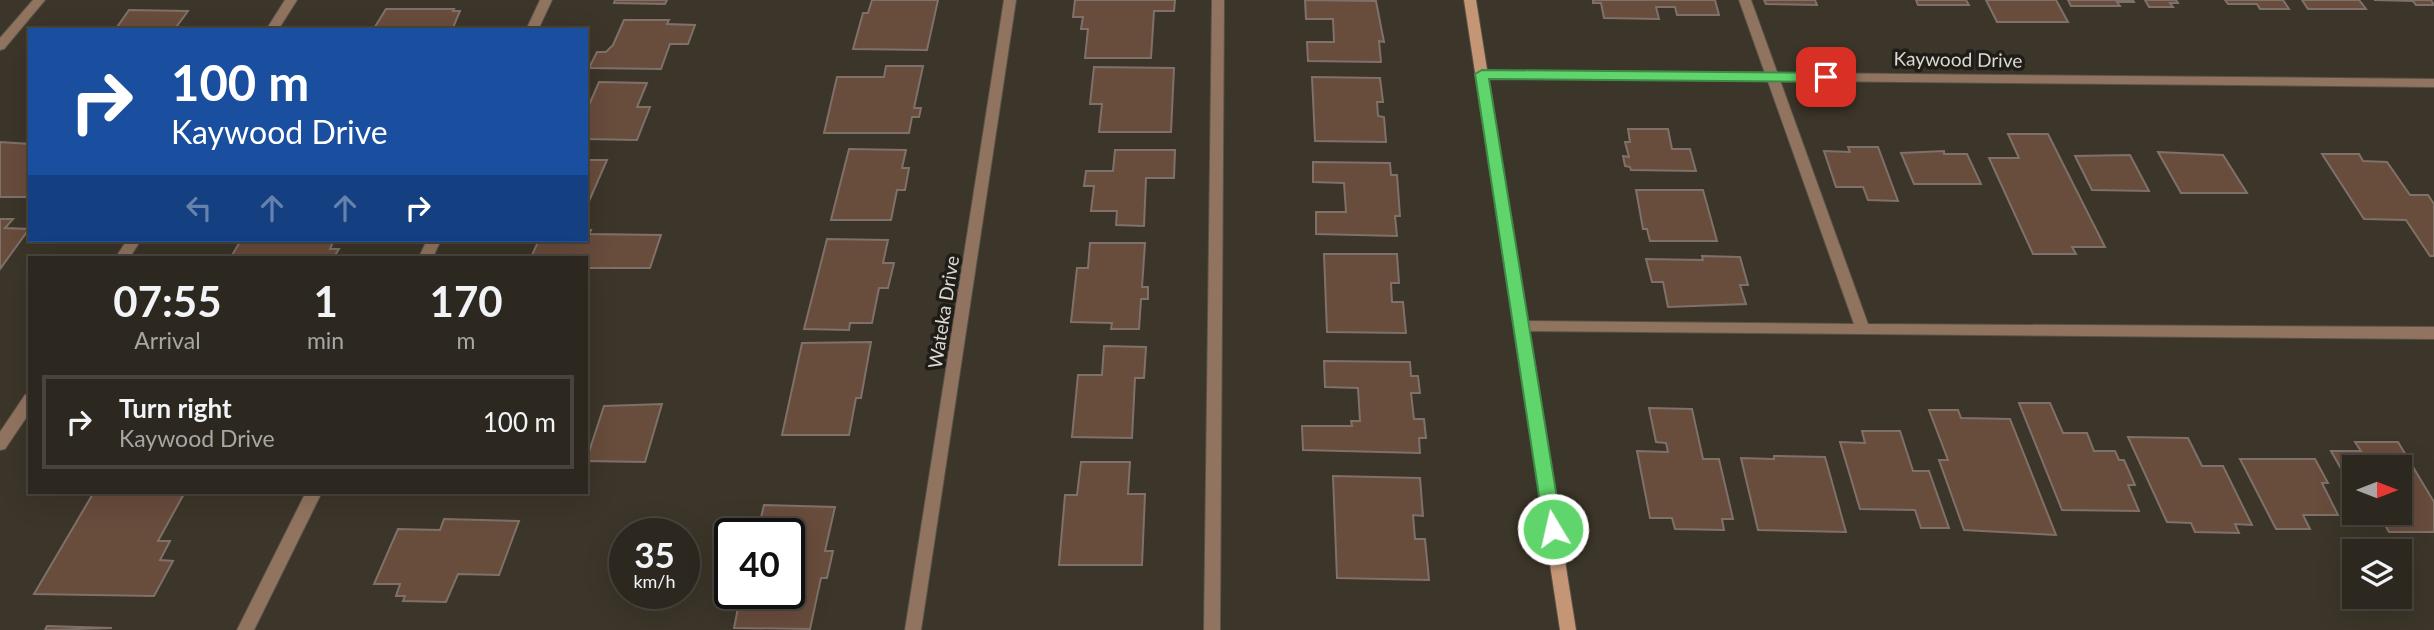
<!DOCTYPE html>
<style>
body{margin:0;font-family:Lato,sans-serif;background:#39342c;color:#f1f3f6;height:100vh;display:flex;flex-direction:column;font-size:26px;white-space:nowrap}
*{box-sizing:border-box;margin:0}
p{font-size:23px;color:#a7a6a4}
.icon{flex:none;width:38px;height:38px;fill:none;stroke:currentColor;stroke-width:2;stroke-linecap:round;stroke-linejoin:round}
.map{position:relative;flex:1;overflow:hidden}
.panel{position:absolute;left:28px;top:256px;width:560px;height:238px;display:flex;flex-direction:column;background:#2d281f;border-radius:0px;box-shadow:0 7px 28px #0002,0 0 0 2px #48443d}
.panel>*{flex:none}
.guide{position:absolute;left:28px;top:28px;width:560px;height:214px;border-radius:0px;box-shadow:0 7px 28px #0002,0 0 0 2px #48443d;background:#1a4fa0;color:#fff;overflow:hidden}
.needle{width:46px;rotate:90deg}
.buttons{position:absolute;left:2342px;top:455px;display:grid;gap:14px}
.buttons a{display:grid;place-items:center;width:70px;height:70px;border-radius:0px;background:#2d281f;box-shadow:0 7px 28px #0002,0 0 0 2px #48443d;font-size:35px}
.speed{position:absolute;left:609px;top:518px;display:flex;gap:14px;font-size:35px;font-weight:700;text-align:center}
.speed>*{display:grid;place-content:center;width:91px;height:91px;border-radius:50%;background:#2d281f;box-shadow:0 7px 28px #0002,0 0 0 2px #48443d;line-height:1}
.speed small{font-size:18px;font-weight:400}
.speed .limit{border:4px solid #111;border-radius:10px;background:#fff;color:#111}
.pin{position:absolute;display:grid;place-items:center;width:60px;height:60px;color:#fff;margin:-30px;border-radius:14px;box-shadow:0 4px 10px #0006}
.me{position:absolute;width:77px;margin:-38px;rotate:351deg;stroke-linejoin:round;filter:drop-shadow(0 0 5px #0008)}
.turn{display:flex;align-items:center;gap:24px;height:147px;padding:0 28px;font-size:32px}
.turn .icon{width:91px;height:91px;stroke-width:2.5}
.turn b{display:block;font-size:49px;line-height:60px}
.lanes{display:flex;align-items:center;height:66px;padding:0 28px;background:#0003;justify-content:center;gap:35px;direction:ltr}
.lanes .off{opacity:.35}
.eta{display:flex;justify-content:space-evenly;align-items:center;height:119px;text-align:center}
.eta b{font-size:42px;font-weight:700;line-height:49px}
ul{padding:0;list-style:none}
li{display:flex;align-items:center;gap:21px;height:94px;margin:0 14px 10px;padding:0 14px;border:4px solid #48443d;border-radius:0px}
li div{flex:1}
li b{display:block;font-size:26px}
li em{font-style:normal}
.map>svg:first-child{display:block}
</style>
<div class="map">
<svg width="2434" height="630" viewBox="0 0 2434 630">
<rect width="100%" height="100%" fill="#3c3529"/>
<g fill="#684c3c" stroke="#7f7169" stroke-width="2">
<path d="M 615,0 L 667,0 L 665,4 L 614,3 Z"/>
<path d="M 872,0 L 938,0 L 927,50 L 853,49 L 863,13 L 868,13 Z"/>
<path d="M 1075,0 L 1175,0 L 1174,11 L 1154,11 L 1151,58 L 1085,58 L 1088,29 L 1081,29 L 1083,17 L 1073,17 Z"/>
<path d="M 1305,0 L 1376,1 L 1384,42 L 1379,41 L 1381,62 L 1308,61 L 1307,42 L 1334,42 L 1333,19 L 1306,19 Z"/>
<path d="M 1593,0 L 1715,0 L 1719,15 L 1677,15 L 1675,7 L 1656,7 L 1659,19 L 1604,18 L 1601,3 L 1593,3 Z"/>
<path d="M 1764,0 L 1815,0 L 1817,5 L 1766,4 Z"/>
<path d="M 1916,0 L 1966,0 L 1969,5 L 1918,5 Z"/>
<path d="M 1986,0 L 2056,0 L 2068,22 L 1997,22 Z"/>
<path d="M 2068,0 L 2133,0 L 2134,2 L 2117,2 L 2120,6 L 2071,6 Z"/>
<path d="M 2145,0 L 2176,0 L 2178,3 L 2170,3 L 2173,7 L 2149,7 Z"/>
<path d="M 2225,0 L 2283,0 L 2289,9 L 2260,9 L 2257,4 L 2228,4 Z"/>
<path d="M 2302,0 L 2359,0 L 2366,9 L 2308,9 Z"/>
<path d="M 2374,0 L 2431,0 L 2434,5 L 2416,5 L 2413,1 Z"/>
<path d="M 386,9 L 454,9 L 453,11 L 460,11 L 452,30 L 373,30 Z"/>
<path d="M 129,10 L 188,11 L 174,30 L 115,30 Z"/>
<path d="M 624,20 L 669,20 L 667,24 L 695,25 L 688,44 L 670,44 L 661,69 L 589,68 L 597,52 L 606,52 L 613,45 Z"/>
<path d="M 886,66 L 923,66 L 914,108 L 921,108 L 919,117 L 912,117 L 909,133 L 824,133 L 837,77 L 884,77 Z"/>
<path d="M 1094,67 L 1174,68 L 1171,132 L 1099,132 L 1102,104 L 1090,104 Z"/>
<path d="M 1312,77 L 1380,78 L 1383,102 L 1377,102 L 1378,116 L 1384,117 L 1386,142 L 1315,141 Z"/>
<path d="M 599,82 L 647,83 L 637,107 L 650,107 L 637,140 L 586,139 L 586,112 Z"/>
<path d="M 1628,129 L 1668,129 L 1672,149 L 1690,149 L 1696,171 L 1631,170 L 1630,167 L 1625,166 L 1623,156 L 1629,157 L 1625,142 L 1630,142 Z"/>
<path d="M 2008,134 L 2048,134 L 2105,247 L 2072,247 L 2076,254 L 2033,254 L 1989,158 L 2019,158 Z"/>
<path d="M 0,142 L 30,144 L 30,197 L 0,197 Z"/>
<path d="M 1848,147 L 1878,147 L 1898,201 L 1868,200 L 1863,187 L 1836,187 L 1824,151 L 1850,152 Z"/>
<path d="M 849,149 L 906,150 L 902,168 L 909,168 L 905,190 L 897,190 L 891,220 L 831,220 Z"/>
<path d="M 1115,150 L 1175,150 L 1174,178 L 1146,178 L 1144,226 L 1116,225 L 1117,211 L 1091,211 L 1094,186 L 1084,186 L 1086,171 L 1113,171 Z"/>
<path d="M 1944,151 L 1944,154 L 1967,154 L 1981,184 L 1914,184 L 1901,153 Z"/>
<path d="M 2158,152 L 2223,155 L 2247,193 L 2181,193 Z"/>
<path d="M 2322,154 L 2359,154 L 2363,161 L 2387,162 L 2410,195 L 2428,195 L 2434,204 L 2434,256 L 2430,256 L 2406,220 L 2364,219 Z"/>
<path d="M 2130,155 L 2149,191 L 2092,190 L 2075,156 Z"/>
<path d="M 586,160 L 607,160 L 586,208 Z"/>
<path d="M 1313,162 L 1390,163 L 1391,175 L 1397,175 L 1400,216 L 1395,216 L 1397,236 L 1316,234 L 1316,212 L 1346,212 L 1344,183 L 1313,182 Z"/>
<path d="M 1636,190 L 1703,190 L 1717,241 L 1650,241 L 1647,229 L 1643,229 Z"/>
<path d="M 0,219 L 13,219 L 5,228 L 29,229 L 0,269 Z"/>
<path d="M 586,230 L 591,230 L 589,234 L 661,235 L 650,268 L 589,268 L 586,276 L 586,257 L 531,257 L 539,240 L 586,240 Z"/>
<path d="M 827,239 L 888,240 L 883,263 L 894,263 L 888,288 L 879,288 L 872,323 L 850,323 L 849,330 L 804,329 Z"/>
<path d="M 241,240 L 334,240 L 330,249 L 339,249 L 334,257 L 231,257 Z"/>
<path d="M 1090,243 L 1145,243 L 1142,287 L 1148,287 L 1148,299 L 1141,299 L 1139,329 L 1111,329 L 1112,323 L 1071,322 L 1077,268 L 1088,268 Z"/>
<path d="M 1324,254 L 1397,254 L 1399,283 L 1391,283 L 1392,302 L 1403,302 L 1406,333 L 1327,332 Z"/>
<path d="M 1702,256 L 1740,257 L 1748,285 L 1740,285 L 1746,304 L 1668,307 L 1663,282 L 1652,282 L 1646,259 L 1703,260 Z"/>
<path d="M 871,342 L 861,398 L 856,398 L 849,435 L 782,435 L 802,343 Z"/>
<path d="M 1104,346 L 1146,347 L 1144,378 L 1135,378 L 1132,438 L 1072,437 L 1078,375 L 1102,375 Z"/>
<path d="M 1324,361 L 1410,362 L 1411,376 L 1418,376 L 1420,393 L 1411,393 L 1414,419 L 1424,419 L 1426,438 L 1419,438 L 1420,453 L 1303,450 L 1302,426 L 1352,426 L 1351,421 L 1360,421 L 1358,388 L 1325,387 Z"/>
<path d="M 2019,403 L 2050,403 L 2063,433 L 2087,433 L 2094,451 L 2115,451 L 2119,460 L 2124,460 L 2135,485 L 2128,485 L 2139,511 L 2062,510 Z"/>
<path d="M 662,404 L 645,462 L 586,461 L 604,406 Z"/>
<path d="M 1649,408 L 1692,409 L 1703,459 L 1719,459 L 1733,519 L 1722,519 L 1724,530 L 1675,529 L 1672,518 L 1650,518 L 1637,451 L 1668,452 L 1666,443 L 1656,442 Z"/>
<path d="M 1929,410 L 1958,410 L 1961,418 L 2010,419 L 2056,535 L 1964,530 L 1939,460 L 1948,460 Z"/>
<path d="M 1862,431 L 1900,431 L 1913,471 L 1929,471 L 1949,528 L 1921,528 L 1915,510 L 1860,509 L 1840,442 L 1865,443 Z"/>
<path d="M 2128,437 L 2188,438 L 2202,466 L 2223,466 L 2252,525 L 2235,524 L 2239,533 L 2195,532 L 2191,523 L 2167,522 Z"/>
<path d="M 2355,442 L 2398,442 L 2434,502 L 2434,532 L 2389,532 L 2378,513 L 2399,513 L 2399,467 L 2354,467 L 2354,481 L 2348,481 L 2331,451 L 2361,451 Z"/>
<path d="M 1774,456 L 1825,457 L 1846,532 L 1758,530 L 1741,458 L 1774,459 Z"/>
<path d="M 2240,459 L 2315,459 L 2328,483 L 2322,483 L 2338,515 L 2303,515 L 2310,529 L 2276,529 Z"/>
<path d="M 1081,462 L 1130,462 L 1128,494 L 1145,494 L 1142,565 L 1059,565 L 1065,495 L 1077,495 Z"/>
<path d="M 1333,476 L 1420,478 L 1423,516 L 1413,515 L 1415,539 L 1425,539 L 1429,580 L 1337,578 Z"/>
<path d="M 94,492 L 185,492 L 158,541 L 170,541 L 160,560 L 173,561 L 154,596 L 34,594 Z"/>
<path d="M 764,505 L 835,507 L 825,551 L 833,551 L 827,578 L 821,578 L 810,629 L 734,628 L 741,593 L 789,593 L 789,534 L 757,534 Z"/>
<path d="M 444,519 L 519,521 L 499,575 L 458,574 L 446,602 L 403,601 L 405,596 L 396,596 L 400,584 L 374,584 L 398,529 L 440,530 Z"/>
<path d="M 729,546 L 730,593 L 717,593 Z"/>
<path d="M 47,626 L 112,628 L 45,630 Z"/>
</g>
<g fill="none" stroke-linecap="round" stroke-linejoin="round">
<g stroke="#595347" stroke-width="2">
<g id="lane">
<path d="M 285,0 L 297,0 L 278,30 L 266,30 Z"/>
<path d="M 1212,0 L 1224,0 L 1220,630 L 1204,630 Z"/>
<path d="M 1739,0 L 1751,0 L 1868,324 L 2434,327 L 2434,339 L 1516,331 L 1514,327 L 1516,323 L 1521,321 L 1854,324 Z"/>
<path d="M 127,240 L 141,240 L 130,257 L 116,257 Z"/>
<path d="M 30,393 L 30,412 L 5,449 L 0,450 L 0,432 L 25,395 Z"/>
</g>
</g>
<g stroke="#595347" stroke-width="2">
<g id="street">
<path d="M 33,0 L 45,0 L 4,49 L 0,50 L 0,38 Z"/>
<path d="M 540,0 L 552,0 L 538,30 L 526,30 Z"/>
<path d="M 1004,0 L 1016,0 L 921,630 L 905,630 Z"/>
<path d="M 1482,70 L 2434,79 L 2434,87 L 1482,78 L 1476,74 Z"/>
<path d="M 427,240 L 441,240 L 433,257 L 419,257 Z"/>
<path d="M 306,492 L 322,492 L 254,630 L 237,630 Z"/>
</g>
</g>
<g stroke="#595347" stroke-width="2">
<path id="secondary" d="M 1464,0 L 1476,0 L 1576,630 L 1560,630 Z"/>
</g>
<use href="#lane" fill="#917460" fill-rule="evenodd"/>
<use href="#street" fill="#917460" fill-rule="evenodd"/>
<use href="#secondary" fill="#c59676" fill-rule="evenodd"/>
</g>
<path fill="#5fd56b" stroke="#3e8a46" stroke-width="2" d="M 1482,70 L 1826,73 L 1833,77 L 1826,82 L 1489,79 L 1562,529 L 1559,534 L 1553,537 L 1546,534 L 1544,529 L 1475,74 Z"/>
<g text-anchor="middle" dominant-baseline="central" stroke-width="7" stroke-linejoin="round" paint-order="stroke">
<g font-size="19" fill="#ddd9d2" stroke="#201d18">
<text transform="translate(1958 59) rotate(1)">Kaywood Drive</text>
<text transform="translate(943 312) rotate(-81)">Wateka Drive</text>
</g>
</g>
</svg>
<div class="buttons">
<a><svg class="needle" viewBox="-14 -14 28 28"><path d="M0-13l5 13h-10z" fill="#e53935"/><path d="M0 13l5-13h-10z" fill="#a7a6a4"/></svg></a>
<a><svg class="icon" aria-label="layers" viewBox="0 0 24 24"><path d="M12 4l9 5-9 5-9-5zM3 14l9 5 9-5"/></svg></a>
</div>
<div class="speed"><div>35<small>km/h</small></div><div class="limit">40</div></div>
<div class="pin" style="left:1826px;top:77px;background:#d93025"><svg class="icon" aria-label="arrive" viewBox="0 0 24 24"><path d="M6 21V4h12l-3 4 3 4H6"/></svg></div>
<svg class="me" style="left:1553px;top:529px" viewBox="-20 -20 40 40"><circle r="17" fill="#5fd56b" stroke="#fff" stroke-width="3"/><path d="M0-11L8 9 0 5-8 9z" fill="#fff"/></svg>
<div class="guide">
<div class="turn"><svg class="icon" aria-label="right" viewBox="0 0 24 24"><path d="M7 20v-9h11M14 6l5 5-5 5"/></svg><div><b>100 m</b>Kaywood Drive</div></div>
<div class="lanes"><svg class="icon off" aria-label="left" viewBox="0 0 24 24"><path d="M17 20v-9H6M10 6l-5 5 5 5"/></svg><svg class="icon off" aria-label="ahead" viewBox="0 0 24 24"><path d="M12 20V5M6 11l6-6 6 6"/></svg><svg class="icon off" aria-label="ahead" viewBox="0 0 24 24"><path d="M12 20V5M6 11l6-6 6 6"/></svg><svg class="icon" aria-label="right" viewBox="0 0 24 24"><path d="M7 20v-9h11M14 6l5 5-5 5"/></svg></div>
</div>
<section class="panel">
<div class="eta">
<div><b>07:55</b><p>Arrival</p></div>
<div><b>1</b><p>min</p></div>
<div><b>170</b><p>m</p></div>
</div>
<ul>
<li><svg class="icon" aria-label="right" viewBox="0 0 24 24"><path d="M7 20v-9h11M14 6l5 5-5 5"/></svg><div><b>Turn right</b><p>Kaywood Drive</p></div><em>100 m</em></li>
</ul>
</section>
</div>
